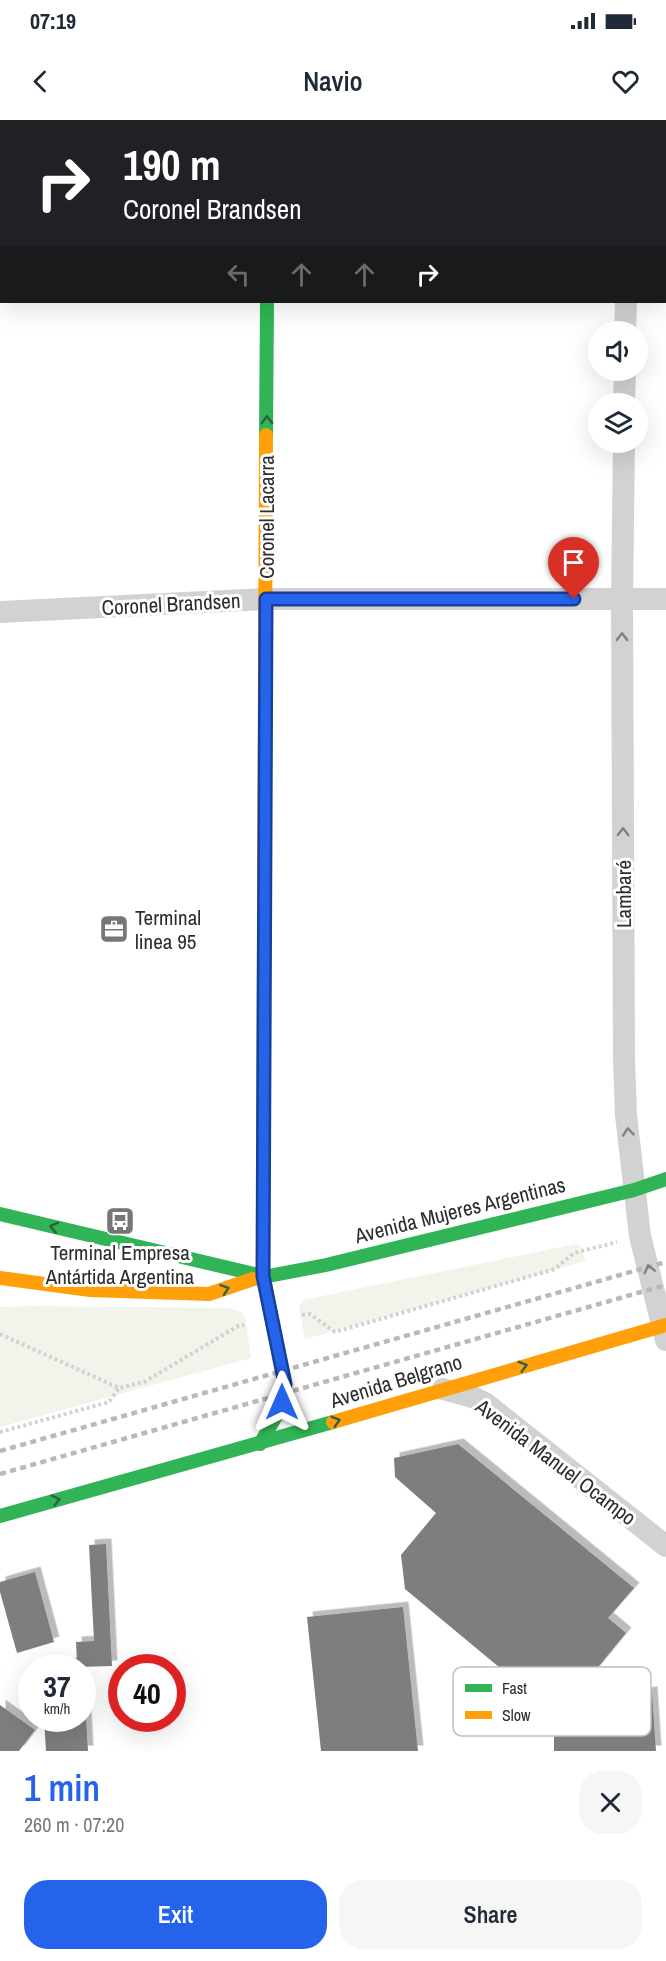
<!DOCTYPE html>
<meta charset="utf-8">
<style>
body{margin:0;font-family:"Archivo Narrow",sans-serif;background:#f6f6f7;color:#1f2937;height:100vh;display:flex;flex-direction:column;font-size:22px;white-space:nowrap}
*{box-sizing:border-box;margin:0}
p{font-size:20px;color:#747a83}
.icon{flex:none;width:33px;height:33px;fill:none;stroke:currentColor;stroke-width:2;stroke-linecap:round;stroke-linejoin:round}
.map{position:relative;height:1631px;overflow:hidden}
.side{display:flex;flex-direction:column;background:#fff;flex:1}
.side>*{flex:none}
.top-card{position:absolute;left:0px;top:0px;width:666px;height:183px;box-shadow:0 6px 24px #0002;background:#202124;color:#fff;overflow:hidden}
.fabs{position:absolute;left:588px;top:201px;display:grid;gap:12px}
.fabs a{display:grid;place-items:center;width:60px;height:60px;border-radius:50%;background:#fff;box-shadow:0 6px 24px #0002;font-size:30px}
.speed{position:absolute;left:18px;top:1534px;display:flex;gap:12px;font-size:30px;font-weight:700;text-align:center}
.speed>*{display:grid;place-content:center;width:78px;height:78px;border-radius:50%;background:#fff;box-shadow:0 6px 24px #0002;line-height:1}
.speed small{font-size:15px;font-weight:400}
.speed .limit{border:9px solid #d22;background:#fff;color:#111}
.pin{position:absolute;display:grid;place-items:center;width:51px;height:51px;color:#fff;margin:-62px -26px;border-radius:50% 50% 50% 0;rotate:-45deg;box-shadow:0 0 6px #0007}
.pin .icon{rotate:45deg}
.me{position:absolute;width:66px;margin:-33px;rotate:0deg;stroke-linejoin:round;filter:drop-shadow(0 0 4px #0008)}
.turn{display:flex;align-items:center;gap:21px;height:126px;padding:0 24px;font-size:27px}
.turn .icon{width:78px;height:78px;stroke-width:2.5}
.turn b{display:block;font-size:42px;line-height:51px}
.lanes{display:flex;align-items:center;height:57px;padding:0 24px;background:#0003;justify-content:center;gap:30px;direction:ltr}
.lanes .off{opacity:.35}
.round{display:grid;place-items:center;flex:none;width:63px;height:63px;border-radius:24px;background:#f6f6f7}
.headline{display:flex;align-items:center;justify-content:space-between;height:102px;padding:0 24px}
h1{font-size:36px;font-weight:600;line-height:45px;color:#2563eb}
.button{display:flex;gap:12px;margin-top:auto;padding:12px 24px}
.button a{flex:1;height:69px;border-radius:24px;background:#2563eb;color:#fff;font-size:24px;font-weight:600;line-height:69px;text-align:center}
.button a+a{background:#f6f6f7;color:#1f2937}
.status{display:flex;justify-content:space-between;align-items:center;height:42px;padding:0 30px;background:#fff;direction:ltr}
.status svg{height:16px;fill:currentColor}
header{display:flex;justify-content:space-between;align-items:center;height:78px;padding:0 24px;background:#fff;font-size:27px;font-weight:600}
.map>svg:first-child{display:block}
</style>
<div class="status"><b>07:19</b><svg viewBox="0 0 49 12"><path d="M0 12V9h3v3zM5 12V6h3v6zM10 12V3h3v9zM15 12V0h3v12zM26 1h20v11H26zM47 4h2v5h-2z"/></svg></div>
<header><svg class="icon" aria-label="back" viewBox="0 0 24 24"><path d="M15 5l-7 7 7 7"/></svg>Navio<svg class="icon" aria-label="heart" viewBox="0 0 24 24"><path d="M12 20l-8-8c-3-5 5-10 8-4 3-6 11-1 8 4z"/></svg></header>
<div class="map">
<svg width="666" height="1631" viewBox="0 0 666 1631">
<defs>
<filter id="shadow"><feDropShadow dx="5.5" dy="-5.5" stdDeviation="0" flood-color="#0004"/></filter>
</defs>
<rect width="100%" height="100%" fill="#fff"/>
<g fill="#f0f4eb">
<path d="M 576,1124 L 580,1126 L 586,1141 L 305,1219 L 299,1188 L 303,1180 Z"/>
<path d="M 30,1186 L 229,1188 L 241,1192 L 245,1196 L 251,1238 L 0,1307 L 0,1187 Z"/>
</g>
<g fill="#7e7e7e" filter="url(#shadow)">
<path d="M 458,1324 L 634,1468 L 608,1498 L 626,1513 L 558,1596 L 405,1469 L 401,1435 L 436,1393 L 395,1357 L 394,1338 Z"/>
<path d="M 106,1424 L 112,1546 L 41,1548 L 41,1545 L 77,1543 L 76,1522 L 94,1521 L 89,1425 Z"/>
<path d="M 35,1452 L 54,1522 L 17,1533 L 0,1472 L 0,1462 Z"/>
<path d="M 403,1487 L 418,1631 L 321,1631 L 307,1497 Z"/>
<path d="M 82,1562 L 84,1562 L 88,1631 L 46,1631 L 44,1599 L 82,1599 Z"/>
<path d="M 652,1572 L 656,1631 L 554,1631 L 554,1612 L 604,1608 L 603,1576 Z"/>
<path d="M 0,1585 L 35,1610 L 19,1631 L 0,1631 Z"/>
</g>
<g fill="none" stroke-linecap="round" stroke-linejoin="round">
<g stroke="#d2d2d2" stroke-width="4" stroke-dasharray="3 3" stroke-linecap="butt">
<path d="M 302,1195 L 310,1194 L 335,1212 L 555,1149 L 574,1133 L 617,1122"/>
<path d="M 0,1214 L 119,1268 L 144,1262 L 238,1206 L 244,1205"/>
<path d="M 0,1312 L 109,1282 L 119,1268"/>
</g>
<g stroke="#d2d2d2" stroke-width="22">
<path d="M 268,2 L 268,0"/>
<path d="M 628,2 L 628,0"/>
<path d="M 625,212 L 626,182"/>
<path d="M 624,284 L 625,250"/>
<path d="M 624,322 L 622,479 L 624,939 L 626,995 L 640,1116 L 666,1220"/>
<path d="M 0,492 L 266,479 L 666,479"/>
<path d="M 443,1269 L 472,1277 L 485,1283 L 666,1426"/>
</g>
<g stroke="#30b455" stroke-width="14">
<path d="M 266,315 L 267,182"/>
<path d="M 0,1094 L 263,1156"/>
<path d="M 253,1159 L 326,1145 L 634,1070 L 666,1059"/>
<path d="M 260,1324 L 276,1296 L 285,1264 L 263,1156 L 264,793"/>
<path d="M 0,1396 L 333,1302"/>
</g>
<g stroke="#ff9f0a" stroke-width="14">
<path d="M 264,793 L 266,315"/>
<path d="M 0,1158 L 90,1170 L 209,1174 L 253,1159"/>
<path d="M 333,1302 L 666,1205"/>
</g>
<g stroke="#b9b9b9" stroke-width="4.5" stroke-dasharray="6 4.5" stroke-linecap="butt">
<path d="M 0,1331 L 666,1142"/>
<path d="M 0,1354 L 666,1165"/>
</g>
</g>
<defs><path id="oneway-chevron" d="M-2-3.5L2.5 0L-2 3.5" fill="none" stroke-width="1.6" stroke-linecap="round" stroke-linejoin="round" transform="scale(1.5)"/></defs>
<g stroke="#2e633d">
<use href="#oneway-chevron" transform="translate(267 300) rotate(-90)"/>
<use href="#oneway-chevron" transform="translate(54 1107) rotate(-167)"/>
<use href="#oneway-chevron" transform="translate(225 1169) rotate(-19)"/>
<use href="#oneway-chevron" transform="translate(523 1246) rotate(-16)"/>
<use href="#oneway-chevron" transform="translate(336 1301) rotate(-17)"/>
<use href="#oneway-chevron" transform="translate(56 1380) rotate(-15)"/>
</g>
<g stroke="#808080">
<use href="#oneway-chevron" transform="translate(622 517) rotate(-90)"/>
<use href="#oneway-chevron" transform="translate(623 712) rotate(-90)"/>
<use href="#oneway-chevron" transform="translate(628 1012) rotate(-96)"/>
<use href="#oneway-chevron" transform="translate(649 1149) rotate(-104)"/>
</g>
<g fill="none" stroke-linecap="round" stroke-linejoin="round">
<g stroke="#184099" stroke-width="15">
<path id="route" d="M 282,1282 L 285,1264 L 263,1156 L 266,479 L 574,479"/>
</g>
<use href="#route" stroke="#2563eb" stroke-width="10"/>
</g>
<defs>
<g id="office-square" transform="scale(1.5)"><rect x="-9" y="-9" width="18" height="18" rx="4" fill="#767676" stroke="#fff"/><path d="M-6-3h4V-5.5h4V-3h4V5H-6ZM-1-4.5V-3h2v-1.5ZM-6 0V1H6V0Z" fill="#fff"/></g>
<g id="bus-square" transform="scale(1.5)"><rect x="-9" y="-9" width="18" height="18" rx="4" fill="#767676" stroke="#fff"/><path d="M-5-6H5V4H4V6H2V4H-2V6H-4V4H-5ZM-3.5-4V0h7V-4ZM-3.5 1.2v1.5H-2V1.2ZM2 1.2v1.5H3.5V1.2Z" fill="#fff"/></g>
</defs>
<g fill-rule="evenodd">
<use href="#office-square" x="114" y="809"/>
<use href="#bus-square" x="120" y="1101"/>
</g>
<g text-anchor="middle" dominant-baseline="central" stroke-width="6" stroke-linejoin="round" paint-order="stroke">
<g font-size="21" fill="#2d2d2d" stroke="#fff">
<text transform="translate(266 397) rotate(-90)">Coronel Lacarra</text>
<text transform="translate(171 484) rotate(-3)">Coronel Brandsen</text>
<text transform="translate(623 774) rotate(-90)">Lambaré</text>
<text transform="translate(460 1090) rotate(-14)">Avenida Mujeres Argentinas</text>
<text transform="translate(396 1261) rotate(-17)">Avenida Belgrano</text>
<text transform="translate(556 1342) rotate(37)">Avenida Manuel Ocampo</text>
</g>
<g font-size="21" fill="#2d2d2d" stroke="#fff" text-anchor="start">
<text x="135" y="797">Terminal<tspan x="135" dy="24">linea 95</tspan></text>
<text x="120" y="1132" text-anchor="middle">Terminal Empresa<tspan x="120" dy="24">Antártida Argentina</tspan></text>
</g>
</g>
<rect x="453" y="1547" width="198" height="69" rx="9" fill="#fff" stroke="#c0c0c0" stroke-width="1.5"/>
<rect x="465" y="1564" width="27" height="8" fill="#30b455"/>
<rect x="465" y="1591" width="27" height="8" fill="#ff9f0a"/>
<g font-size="16" fill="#2d2d2d">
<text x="502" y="1574">Fast</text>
<text x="502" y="1601">Slow</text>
</g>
</svg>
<div class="fabs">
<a><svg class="icon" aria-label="sound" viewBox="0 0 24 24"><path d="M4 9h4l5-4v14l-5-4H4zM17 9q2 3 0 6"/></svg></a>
<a><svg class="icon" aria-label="layers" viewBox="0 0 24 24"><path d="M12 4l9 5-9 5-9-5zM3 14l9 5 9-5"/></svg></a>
</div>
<div class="speed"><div>37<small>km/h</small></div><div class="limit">40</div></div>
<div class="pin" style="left:574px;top:479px;background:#d93025"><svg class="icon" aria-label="arrive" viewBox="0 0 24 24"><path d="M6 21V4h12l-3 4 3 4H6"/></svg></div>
<svg class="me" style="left:282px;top:1282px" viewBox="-20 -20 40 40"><path d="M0-17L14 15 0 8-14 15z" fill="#2563eb" stroke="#fff" stroke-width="4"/></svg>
<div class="top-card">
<div class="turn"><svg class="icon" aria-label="right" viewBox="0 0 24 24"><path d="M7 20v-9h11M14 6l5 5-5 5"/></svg><div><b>190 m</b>Coronel Brandsen</div></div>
<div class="lanes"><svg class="icon off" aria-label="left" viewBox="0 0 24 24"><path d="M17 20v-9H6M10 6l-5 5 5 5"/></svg><svg class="icon off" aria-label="ahead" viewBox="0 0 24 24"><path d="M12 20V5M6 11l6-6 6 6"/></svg><svg class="icon off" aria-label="ahead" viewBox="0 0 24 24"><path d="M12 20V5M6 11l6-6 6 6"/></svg><svg class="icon" aria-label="right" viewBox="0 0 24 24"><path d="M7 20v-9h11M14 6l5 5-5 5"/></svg></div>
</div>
</div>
<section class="side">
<div class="headline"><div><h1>1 min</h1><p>260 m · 07:20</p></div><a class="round"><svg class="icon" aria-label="close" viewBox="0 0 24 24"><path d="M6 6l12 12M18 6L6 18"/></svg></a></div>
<div class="button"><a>Exit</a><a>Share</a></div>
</section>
